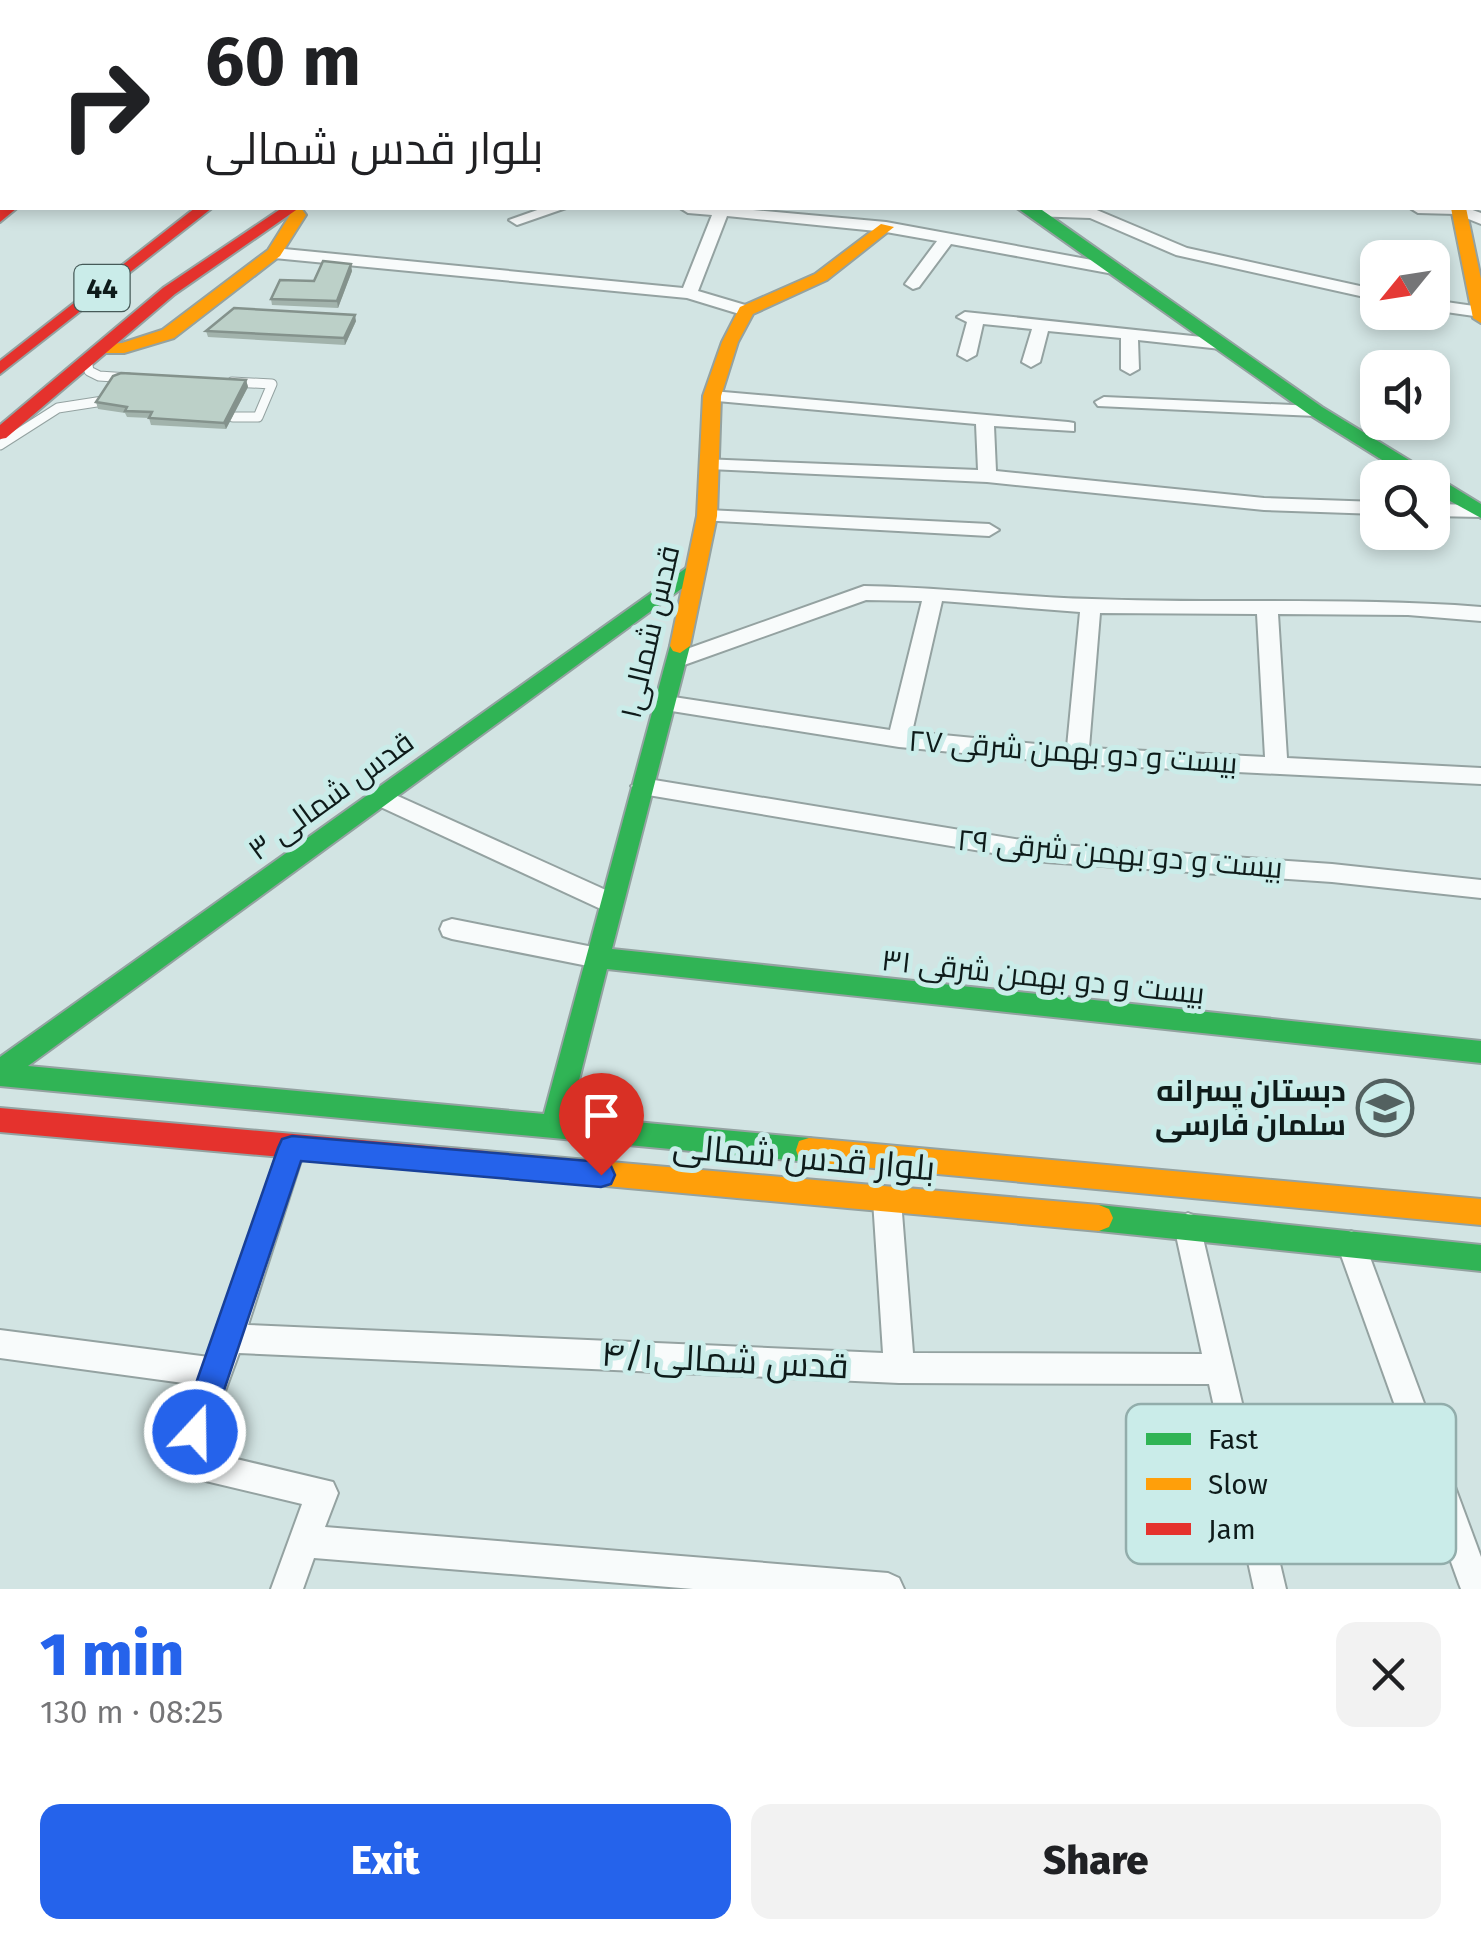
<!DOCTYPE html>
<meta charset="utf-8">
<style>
body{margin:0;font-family:"Fira Sans",Cairo,sans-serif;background:#f2f2f2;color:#202124;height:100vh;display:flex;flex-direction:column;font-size:38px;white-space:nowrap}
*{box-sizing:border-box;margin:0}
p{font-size:32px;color:#757577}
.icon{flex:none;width:55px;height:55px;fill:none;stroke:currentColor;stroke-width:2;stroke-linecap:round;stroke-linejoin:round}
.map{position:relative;height:1589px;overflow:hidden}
.panel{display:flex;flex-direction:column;background:#fff;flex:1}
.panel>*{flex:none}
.guide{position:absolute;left:0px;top:0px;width:1482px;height:210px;box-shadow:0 5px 15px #0003;background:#fff;color:#202124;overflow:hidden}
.needle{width:65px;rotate:240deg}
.fabs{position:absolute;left:1360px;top:240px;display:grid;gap:20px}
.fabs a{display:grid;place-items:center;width:90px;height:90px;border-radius:20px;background:#fff;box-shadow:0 5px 15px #0003;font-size:50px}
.pin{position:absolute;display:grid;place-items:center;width:85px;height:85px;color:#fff;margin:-102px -42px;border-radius:50% 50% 50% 0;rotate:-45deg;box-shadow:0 0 10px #0007}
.pin .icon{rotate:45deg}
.me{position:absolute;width:110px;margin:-55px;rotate:21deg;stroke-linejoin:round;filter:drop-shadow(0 0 8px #0008)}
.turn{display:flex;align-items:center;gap:35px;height:210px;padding:0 40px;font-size:45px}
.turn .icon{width:130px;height:130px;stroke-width:2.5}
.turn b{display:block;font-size:70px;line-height:85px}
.round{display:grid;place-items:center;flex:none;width:105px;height:105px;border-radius:20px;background:#f2f2f2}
.summary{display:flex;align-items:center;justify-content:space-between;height:170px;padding:0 40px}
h1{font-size:60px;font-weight:800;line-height:75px;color:#2563eb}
.primary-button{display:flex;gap:20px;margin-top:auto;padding:20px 40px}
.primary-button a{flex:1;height:115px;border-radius:20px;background:#2563eb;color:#fff;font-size:40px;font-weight:800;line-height:115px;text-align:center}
.primary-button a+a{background:#f2f2f2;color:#202124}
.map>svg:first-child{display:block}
</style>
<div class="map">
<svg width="1481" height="1589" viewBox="0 0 1481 1589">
<rect width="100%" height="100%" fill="#d2e4e3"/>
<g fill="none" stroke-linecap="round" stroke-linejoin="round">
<rect fill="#b2d0ef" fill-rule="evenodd" x="1480" y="102" width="1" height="10"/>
<g stroke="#94a2a1" stroke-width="10">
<g id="lane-far1">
<path d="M 712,2 L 716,0"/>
<path d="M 736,2 L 740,0"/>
</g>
</g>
<g stroke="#94a2a1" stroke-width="11">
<g id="lane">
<path d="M 87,360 L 89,371 L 99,376 L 129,378"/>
<path d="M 232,382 L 272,384 L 258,417 L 233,417"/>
<path d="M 0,445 L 58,408 L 103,401"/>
</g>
</g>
<g stroke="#94a2a1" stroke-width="4">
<g id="street">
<path d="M 1452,0 L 1481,0 L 1481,5 L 1453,2 Z"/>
<rect x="1480" y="35" width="1" height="8"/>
<rect x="1480" y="97" width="1" height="8"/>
<rect x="1480" y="147" width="1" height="8"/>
<path d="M 543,208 L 566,208 L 517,225 L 509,220 Z"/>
<path d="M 680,208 L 731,208 L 886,222 L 1119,265 L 1127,270 L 1119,275 L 951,244 L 919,287 L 913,289 L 905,284 L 937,241 L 886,232 L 727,216 L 698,291 L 752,307 L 752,315 L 746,316 L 687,298 L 274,258 L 266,253 L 274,248 L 683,288 L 712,215 L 688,213 Z"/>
<path d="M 1037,208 L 1092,208 L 1187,248 L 1378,290 L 1378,300 L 1176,255 L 1090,218 L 1032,216 L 1029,213 Z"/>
<path d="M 1410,208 L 1467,208 L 1481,213 L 1481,224 L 1456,214 L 1418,213 Z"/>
<path d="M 1432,300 L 1481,307 L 1481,317 L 1432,310 Z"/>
<path d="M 965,312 L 1221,339 L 1229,344 L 1221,349 L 1138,340 L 1139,369 L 1130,374 L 1121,369 L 1121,338 L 1048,331 L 1040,362 L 1031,367 L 1022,362 L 1032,329 L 983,324 L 976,355 L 967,360 L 958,355 L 967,322 L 957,317 Z"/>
<path d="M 712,391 L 1068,422 L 1074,423 L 1074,431 L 994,426 L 996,471 L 1264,498 L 1378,502 L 1378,514 L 1264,510 L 987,482 L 709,469 L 700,463 L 702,459 L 978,470 L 976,424 L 706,400 L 706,392 Z"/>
<path d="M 1104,397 L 1316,406 L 1325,411 L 1316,416 L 1098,406 L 1095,402 Z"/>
<path d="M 1432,504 L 1481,505 L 1481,517 L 1432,516 Z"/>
<path d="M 707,510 L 989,524 L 999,530 L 989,536 L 700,520 L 700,512 Z"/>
<path d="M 864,586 C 940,587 1016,597 1092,599 C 1222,604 1352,597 1481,607 L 1481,621 L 1408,615 L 1278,614 L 1287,758 L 1481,768 L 1481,784 L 1077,764 L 899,747 L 659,709 L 656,704 L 659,699 L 667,696 L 890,730 L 922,601 L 866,600 L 684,665 L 677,667 L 667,660 L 670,655 ZM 942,601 L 1080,612 L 1067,747 L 912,732 ZM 1100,613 L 1257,614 L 1265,757 L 1089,748 Z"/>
<path d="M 642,778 L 1046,844 L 1332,864 L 1481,880 L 1481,898 L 1332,882 L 1046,862 L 642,794 L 631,786 Z"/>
<path d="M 380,788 L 619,896 L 623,903 L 619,910 L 603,910 L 372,803 L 369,797 L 372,791 Z"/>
<path d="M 452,919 L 598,948 L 607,951 L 610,958 L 607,965 L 598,968 L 452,939 L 443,936 L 440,929 L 443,922 Z"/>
<path d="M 292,1136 L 301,1139 L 305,1148 L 248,1325 L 883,1353 L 873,1200 L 877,1191 L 887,1187 L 897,1191 L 901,1200 L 913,1353 L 1202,1354 L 1174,1226 L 1178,1217 L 1188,1213 L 1198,1217 L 1286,1589 L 1254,1589 L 1209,1384 L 899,1383 L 239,1353 L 203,1451 L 333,1482 L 338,1493 L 325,1527 L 888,1573 L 899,1578 L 904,1589 L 693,1589 L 314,1558 L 303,1589 L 271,1589 L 302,1504 L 172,1473 L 168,1462 L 198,1385 L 0,1358 L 0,1330 L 209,1357 L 279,1148 L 283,1139 Z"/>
<path d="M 1351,1231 L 1361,1235 L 1365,1244 L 1481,1557 L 1481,1589 L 1461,1589 L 1459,1584 L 1337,1244 L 1341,1235 Z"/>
</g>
</g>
<g stroke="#94a2a1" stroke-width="4">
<g id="fast">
<path d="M 514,0 L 527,0 L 528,2 L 515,2 Z"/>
<path d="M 1017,208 L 1042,210 L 1322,407 L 1481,504 L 1481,518 L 1432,491 L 1432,478 L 1411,478 L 1310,415 Z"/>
<path d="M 696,561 L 706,568 L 703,573 L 28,1066 L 544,1114 L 670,646 L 680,639 L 690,646 L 612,949 L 1481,1041 L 1481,1063 L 607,969 L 570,1116 L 809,1138 L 819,1141 L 822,1150 L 819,1159 L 809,1162 L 0,1086 L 0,1057 Z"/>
<path d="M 1099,1205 L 1481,1245 L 1481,1271 L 1099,1231 L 1089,1227 L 1085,1218 L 1089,1209 Z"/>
</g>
</g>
<g stroke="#94a2a1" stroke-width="4">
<g id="slow">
<rect x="936" y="0" width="12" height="2"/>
<rect x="1409" y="0" width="12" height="2"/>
<path d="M 287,208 L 301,208 L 306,215 L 280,256 L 174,338 L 124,353 L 97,353 L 97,345 L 122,343 L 162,330 L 268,250 L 290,215 Z"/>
<path d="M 1451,208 L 1466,208 L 1481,279 L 1481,323 L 1473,318 Z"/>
<path d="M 881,224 L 894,227 L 827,280 L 753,314 L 738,342 L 721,396 L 717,516 L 690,646 L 680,653 L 673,651 L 670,646 L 697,516 L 703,396 L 722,342 L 740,307 L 815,274 Z"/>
<path d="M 809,1138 L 1481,1199 L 1481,1225 L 809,1162 L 799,1159 L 796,1150 L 799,1141 Z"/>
<path d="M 485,1151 L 1099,1205 L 1109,1209 L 1113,1218 L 1109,1227 L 1099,1231 L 485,1175 L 475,1172 L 471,1163 L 475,1154 Z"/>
</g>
</g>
<g stroke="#94a2a1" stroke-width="4">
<g id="jam">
<rect x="1480" y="113" width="1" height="8"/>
<path d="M 2,206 L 17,208 L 0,222 L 0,208 Z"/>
<path d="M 195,208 L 212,208 L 0,374 L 0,361 Z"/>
<path d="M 282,208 L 299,208 L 175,294 L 6,438 L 0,439 L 0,425 L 163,288 Z"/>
<path d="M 0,1108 L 485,1151 L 495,1154 L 499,1163 L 495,1172 L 485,1175 L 0,1132 Z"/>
</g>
</g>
<path stroke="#cbd1d0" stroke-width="4" stroke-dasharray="5 5" stroke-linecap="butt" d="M 24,0 L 53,2"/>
<use href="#lane-far1" stroke="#f8fbfb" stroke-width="8"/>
<use href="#lane" stroke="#f8fbfb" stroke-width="9"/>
<use href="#street" fill="#f8fbfb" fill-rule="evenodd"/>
<use href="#fast" fill="#30b455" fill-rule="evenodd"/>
<use href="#slow" fill="#ff9f0a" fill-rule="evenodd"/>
<use href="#jam" fill="#e5322d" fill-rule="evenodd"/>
</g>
<g fill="#a2b3ac">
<path d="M 352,271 L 338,308 L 272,305 L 271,299 L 314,281 Z"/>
<path d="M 356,321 L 345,345 L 208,337 L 206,331 Z"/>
<path d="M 246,380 L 248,387 L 226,429 L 151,425 L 149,418 L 127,417 L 125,413 L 98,409 L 96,402 Z"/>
</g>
<g fill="#84928c">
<path d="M 351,264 L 352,271 L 338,308 L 337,301 Z"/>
<path d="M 355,315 L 356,321 L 345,345 L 344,338 Z"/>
<path d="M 246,380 L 248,387 L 226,429 L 224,423 Z"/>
</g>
<g fill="#bcd0c8" stroke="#84928c" stroke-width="2.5">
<path d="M 762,0 L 794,0 L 791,2 L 760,2 Z"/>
<path d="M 323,261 L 351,264 L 337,301 L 271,299 L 280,280 L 314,281 Z"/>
<path d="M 234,308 L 355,315 L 344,338 L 206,331 Z"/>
<path d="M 121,373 L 246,380 L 224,423 L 149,418 L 152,412 L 125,411 L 127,407 L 96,402 L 113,376 Z"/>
</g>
<path fill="#2563eb" stroke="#184099" stroke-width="2.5" d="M 292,1136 L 601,1162 L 611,1166 L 615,1175 L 611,1184 L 601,1187 L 301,1161 L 210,1432 L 206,1443 L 195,1448 L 184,1443 L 179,1432 L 278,1148 L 282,1139 Z"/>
<defs>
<g id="school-ring" transform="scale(2.875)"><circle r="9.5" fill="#caece9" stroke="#536160" stroke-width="1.5"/><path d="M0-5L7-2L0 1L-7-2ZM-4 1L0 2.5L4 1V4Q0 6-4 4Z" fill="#536160"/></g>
</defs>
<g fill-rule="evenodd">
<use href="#school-ring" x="1385" y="1108"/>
</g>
<g text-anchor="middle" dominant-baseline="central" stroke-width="10" stroke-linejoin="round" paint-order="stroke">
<rect fill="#caece9" stroke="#465a58" stroke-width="2.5" x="74.5" y="265" width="55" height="46" rx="8"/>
<g font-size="28" font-weight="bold" fill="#0e1b1a">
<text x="102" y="288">44</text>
</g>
<g font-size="30" fill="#0e1b1a" stroke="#caece9">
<text transform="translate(650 632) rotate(-77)">قدس شمالی۱</text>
<text transform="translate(1073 752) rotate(4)">بیست و دو بهمن شرقی ۲۷</text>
<text transform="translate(331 796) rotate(-36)">قدس شمالی ۳</text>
<text transform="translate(1120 854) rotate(5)">بیست و دو بهمن شرقی ۲۹</text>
<text transform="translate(1043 977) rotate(6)">بیست و دو بهمن شرقی ۳۱</text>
</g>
<g font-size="30" font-weight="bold" fill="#0e1b1a" stroke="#caece9" text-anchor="end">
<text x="1346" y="1091">دبستان پسرانه<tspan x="1346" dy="34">سلمان فارسی</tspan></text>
</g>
<g font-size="35" fill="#0e1b1a" stroke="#caece9">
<text transform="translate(804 1157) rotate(5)">بلوار قدس شمالی</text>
<text transform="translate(725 1360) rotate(3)">قدس شمالی۴/۱</text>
</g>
</g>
<rect x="1126" y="1404" width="330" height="160" rx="15" fill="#caece9" stroke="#92adab" stroke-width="2.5"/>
<rect x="1146" y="1433" width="45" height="12" fill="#30b455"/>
<rect x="1146" y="1478" width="45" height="12" fill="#ff9f0a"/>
<rect x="1146" y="1523" width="45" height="12" fill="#e5322d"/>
<g font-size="28" fill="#0e1b1a">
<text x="1208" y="1449">Fast</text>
<text x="1208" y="1494">Slow</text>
<text x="1208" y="1539">Jam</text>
</g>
</svg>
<div class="fabs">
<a><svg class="needle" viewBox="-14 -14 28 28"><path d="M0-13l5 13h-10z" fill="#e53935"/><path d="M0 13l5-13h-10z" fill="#757577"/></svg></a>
<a><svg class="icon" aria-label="sound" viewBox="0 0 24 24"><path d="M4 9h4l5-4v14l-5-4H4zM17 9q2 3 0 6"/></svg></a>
<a><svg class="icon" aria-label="search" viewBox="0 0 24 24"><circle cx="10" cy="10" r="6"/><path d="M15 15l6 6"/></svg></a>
</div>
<div class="pin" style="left:601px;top:1175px;background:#d93025"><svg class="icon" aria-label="arrive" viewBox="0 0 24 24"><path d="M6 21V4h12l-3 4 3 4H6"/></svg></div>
<svg class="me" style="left:195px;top:1432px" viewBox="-20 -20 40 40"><circle r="17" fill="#2563eb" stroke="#fff" stroke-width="3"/><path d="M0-11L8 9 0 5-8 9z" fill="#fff"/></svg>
<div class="guide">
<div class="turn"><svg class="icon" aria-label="right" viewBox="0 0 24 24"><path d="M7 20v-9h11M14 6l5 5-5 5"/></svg><div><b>60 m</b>بلوار قدس شمالی</div></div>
</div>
</div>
<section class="panel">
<div class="summary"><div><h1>1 min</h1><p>130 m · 08:25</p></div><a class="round"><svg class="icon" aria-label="close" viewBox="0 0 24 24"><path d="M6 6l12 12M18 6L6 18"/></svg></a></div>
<div class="primary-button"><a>Exit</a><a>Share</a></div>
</section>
